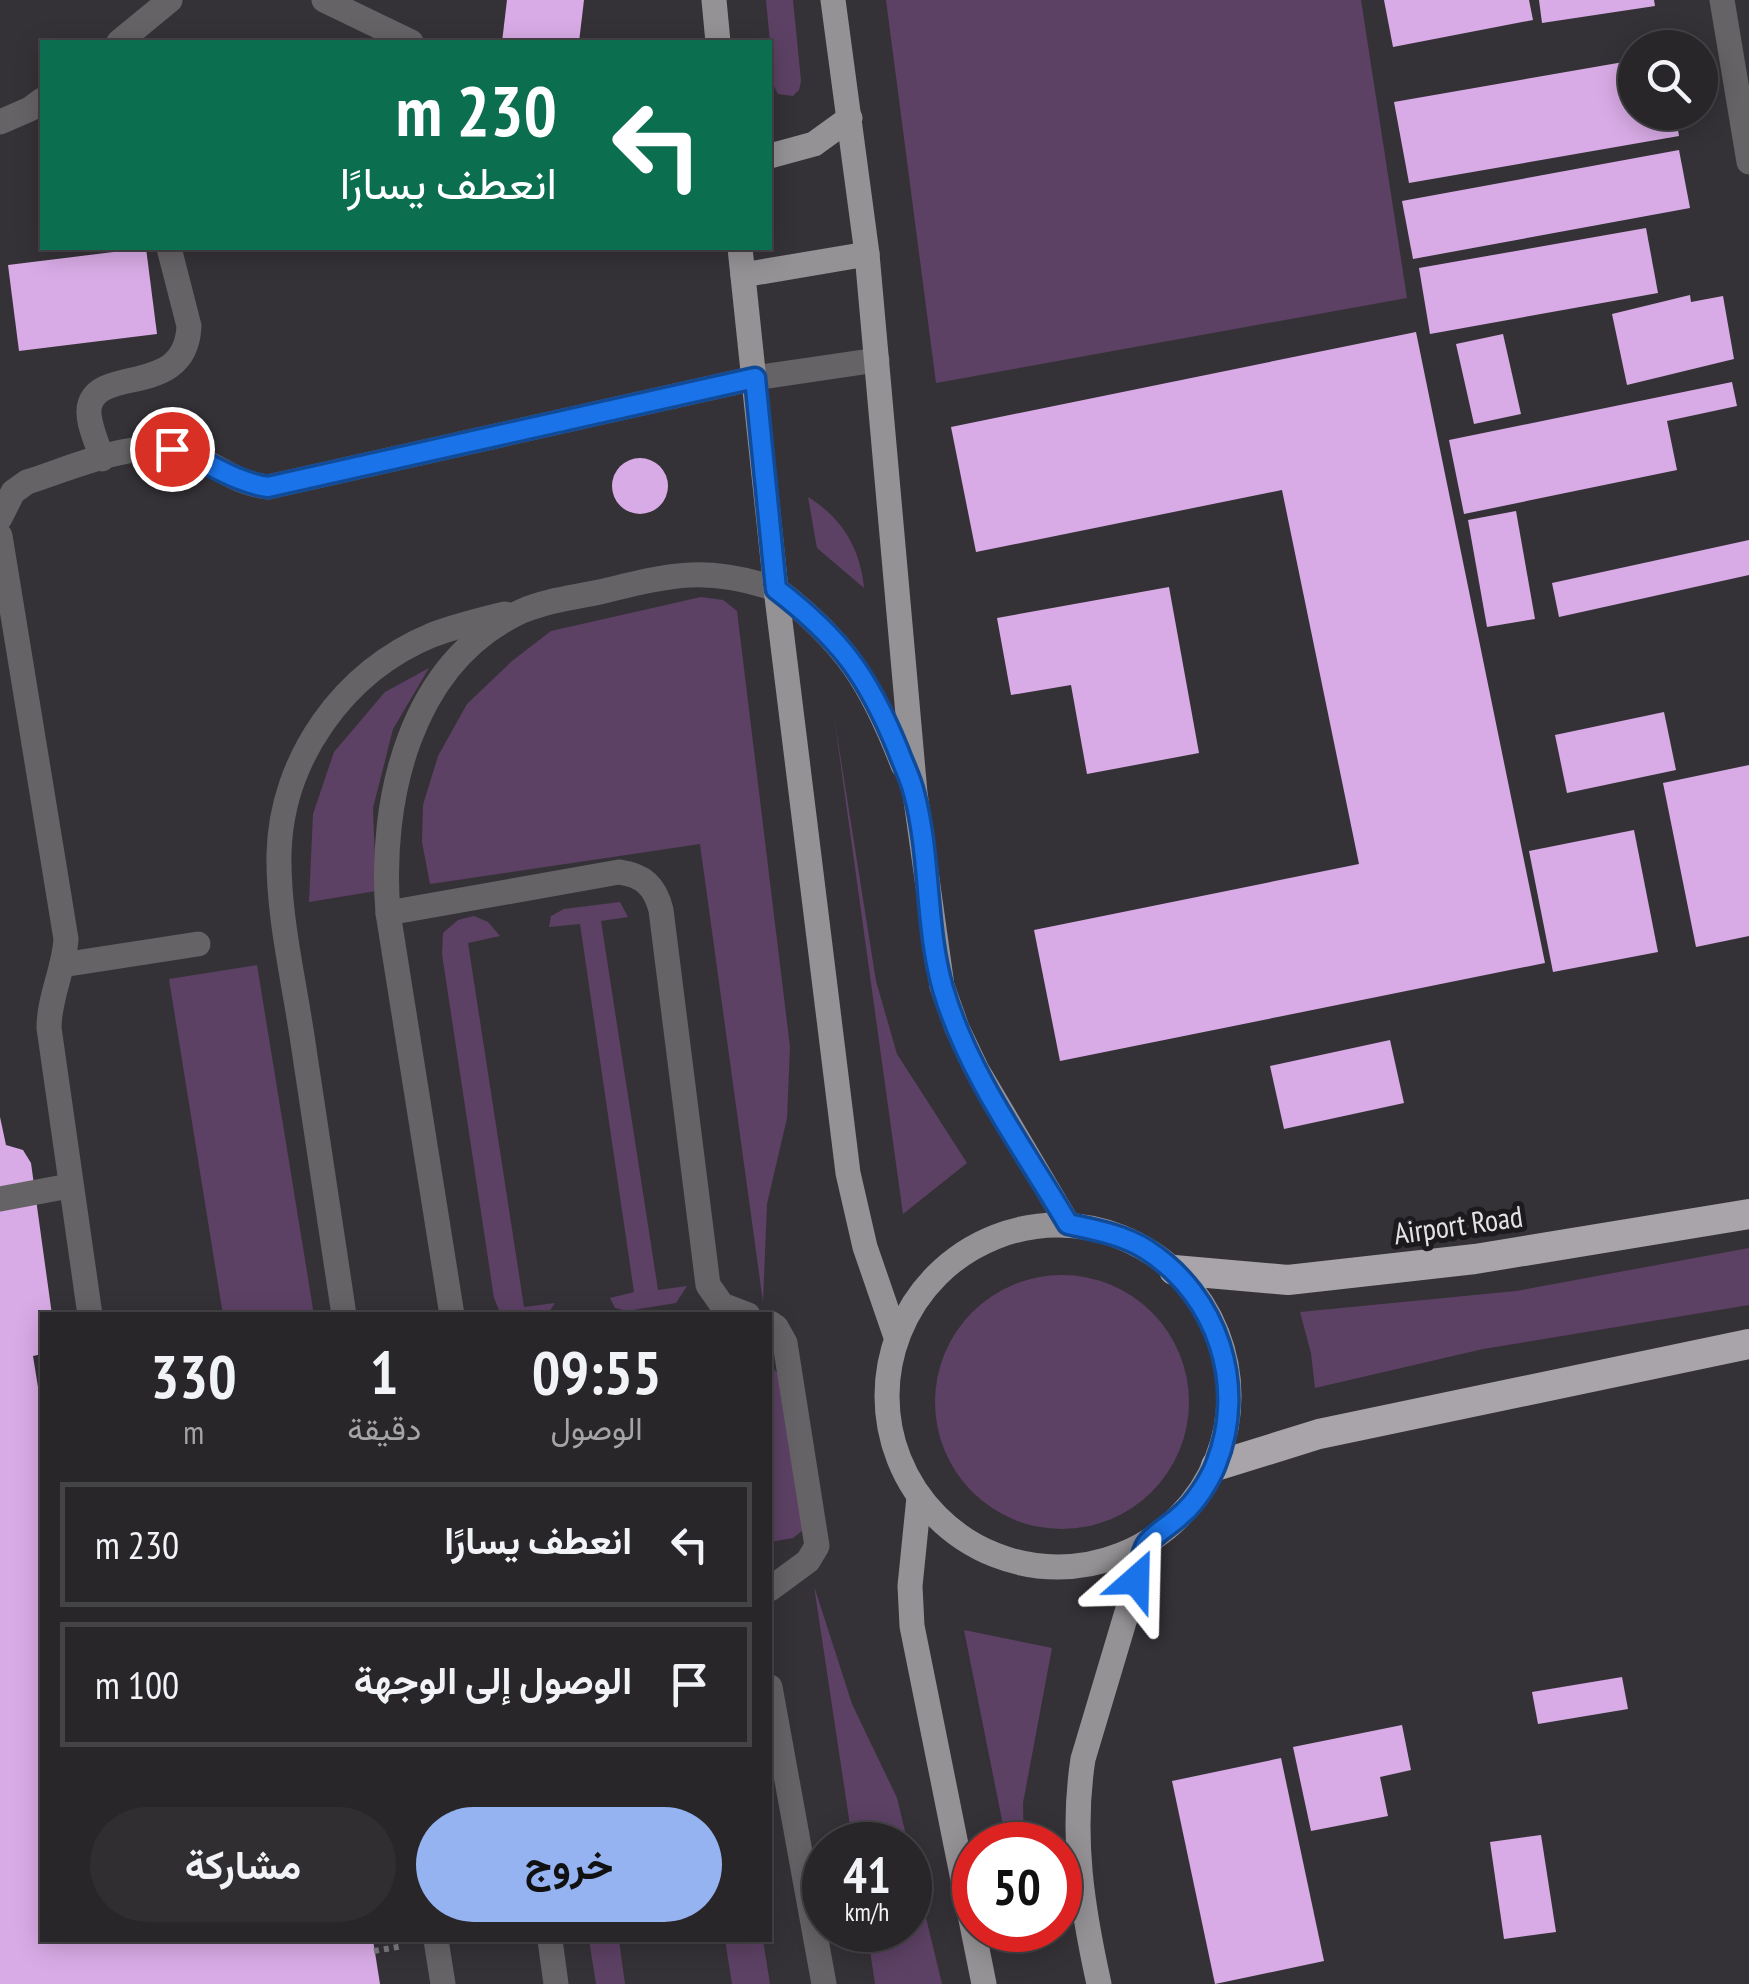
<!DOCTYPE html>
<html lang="ar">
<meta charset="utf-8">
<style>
body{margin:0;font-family:"PT Sans Narrow",Vazirmatn,sans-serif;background:#302e31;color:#f1f3f6;direction:rtl;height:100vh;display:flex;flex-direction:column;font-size:38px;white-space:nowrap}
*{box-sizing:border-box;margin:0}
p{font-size:32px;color:#a5a5a8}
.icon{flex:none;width:55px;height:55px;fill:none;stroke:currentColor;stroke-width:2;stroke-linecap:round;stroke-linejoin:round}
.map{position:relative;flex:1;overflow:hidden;direction:ltr}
.panel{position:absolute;left:40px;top:1312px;width:732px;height:630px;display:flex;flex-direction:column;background:#282629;border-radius:0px;box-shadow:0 5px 25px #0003,0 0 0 2px #444346;direction:rtl}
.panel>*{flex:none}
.guide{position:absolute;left:40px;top:40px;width:732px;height:210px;border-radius:0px;box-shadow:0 5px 25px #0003,0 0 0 2px #444346;direction:rtl;background:#0b6e4f;color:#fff;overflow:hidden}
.buttons{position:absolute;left:1618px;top:30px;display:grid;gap:20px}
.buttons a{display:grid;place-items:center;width:100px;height:100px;border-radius:50%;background:#282629;box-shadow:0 5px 25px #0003,0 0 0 2px #444346;font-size:50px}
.speed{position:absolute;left:802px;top:1822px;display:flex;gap:20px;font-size:50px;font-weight:700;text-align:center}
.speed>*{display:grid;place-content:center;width:130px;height:130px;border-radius:50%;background:#282629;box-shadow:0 5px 25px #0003,0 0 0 2px #444346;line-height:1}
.speed small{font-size:25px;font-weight:400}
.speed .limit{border:15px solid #d22;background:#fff;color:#111}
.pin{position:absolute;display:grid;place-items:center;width:85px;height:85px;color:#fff;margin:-42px;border:5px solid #fff;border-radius:50%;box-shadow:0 2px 10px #0007}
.me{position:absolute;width:110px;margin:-55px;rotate:25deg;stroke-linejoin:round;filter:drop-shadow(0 0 8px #0008)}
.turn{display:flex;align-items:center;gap:35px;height:210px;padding:0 50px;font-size:45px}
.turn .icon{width:130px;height:130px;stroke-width:2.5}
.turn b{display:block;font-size:70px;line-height:85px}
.eta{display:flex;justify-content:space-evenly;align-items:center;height:170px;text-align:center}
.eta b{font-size:60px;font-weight:700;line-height:70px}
.primary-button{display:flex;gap:20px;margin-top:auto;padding:20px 50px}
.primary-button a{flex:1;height:115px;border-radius:60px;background:#95b2f1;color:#111;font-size:40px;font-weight:700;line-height:115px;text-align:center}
.primary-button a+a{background:#302e31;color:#f1f3f6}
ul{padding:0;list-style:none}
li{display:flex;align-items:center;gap:30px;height:125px;margin:0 20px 15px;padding:0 30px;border:5px solid #444346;border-radius:0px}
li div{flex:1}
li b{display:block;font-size:38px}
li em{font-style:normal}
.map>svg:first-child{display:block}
</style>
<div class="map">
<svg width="1749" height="1984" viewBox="0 0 1749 1984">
<rect width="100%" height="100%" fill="#353237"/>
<g fill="#5c4164">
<path d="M 766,0 L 793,0 L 801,81 L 799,90 L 793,96 L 778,94 L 774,86 Z"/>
<path d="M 886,0 L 1361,0 L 1407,298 L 936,383 Z"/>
<path d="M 808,497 C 842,518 860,548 864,588 L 817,548 Z"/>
<path d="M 701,597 L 723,600 L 737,611 L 790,1047 L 787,1118 L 767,1204 L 763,1302 L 700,844 L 430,884 L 422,842 L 423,805 L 438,756 L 467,704 L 512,661 L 551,631 Z"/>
<path d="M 429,668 L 393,729 L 373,808 L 376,891 L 309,902 L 313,814 L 334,752 L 385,692 Z"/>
<path d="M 834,716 L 876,981 L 897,1054 L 967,1163 L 903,1214 Z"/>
<path d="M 620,902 L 628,917 L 601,921 L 658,1290 L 687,1286 L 676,1303 L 627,1311 L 615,1308 L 610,1298 L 634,1292 L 580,924 L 549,927 L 551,916 L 564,909 Z"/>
<path d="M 474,916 L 488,922 L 500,936 L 468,943 L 524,1307 L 555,1303 L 547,1315 L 501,1315 L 494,1298 L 442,954 L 443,933 L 458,920 Z"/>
<path d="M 257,965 L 314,1315 L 223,1315 L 169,979 Z"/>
<path d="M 1749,1248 L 1749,1305 L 1483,1349 L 1315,1388 L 1311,1353 L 1300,1312 L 1516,1291 Z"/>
<circle cx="1062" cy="1402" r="127"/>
<path d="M 770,1366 L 779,1374 L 803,1530 L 793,1538 L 770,1542 Z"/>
<path d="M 814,1586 L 852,1704 L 897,1798 L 942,1984 L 875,1984 L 867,1930 L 910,1930 L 910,1845 L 853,1845 Z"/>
<path d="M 964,1630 L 1052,1648 L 1023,1803 L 1024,1845 L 1007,1845 Z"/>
<path d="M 589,1940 L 619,1940 L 625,1984 L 596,1984 Z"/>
<path d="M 725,1940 L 763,1940 L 770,1984 L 732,1984 Z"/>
</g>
<g fill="#d8abe6">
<path d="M 507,0 L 584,0 L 579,42 L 502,42 Z"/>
<path d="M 1384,0 L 1529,0 L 1533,20 L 1393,47 Z"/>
<path d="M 1539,0 L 1654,0 L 1655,6 L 1542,23 Z"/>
<path d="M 1635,60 L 1635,112 L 1675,112 L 1679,136 L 1409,183 L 1394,102 Z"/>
<path d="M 1679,150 L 1690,208 L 1413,259 L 1402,201 Z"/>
<path d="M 1646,228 L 1658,293 L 1430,334 L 1419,268 Z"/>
<path d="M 146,248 L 157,334 L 19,351 L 8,265 Z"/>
<path d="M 1690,295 L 1691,302 L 1723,296 L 1734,359 L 1627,385 L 1612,314 Z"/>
<path d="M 1416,332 L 1545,963 L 1060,1061 L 1034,930 L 1359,864 L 1282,490 L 976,552 L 951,427 Z"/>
<path d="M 1503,334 L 1521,414 L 1474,424 L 1456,344 Z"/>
<path d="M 1732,382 L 1737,406 L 1667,421 L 1677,470 L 1464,514 L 1449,440 Z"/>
<circle cx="640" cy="486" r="28"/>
<path d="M 1516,511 L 1535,619 L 1487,627 L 1468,520 Z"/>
<path d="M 1749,540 L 1749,575 L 1559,617 L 1552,583 Z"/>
<path d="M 1169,587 L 1199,753 L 1087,774 L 1071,685 L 1011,695 L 997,618 Z"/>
<path d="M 1664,712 L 1676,770 L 1567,793 L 1555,735 Z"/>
<path d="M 1749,765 L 1749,936 L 1696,947 L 1663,783 Z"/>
<path d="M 1634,830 L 1658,952 L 1553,972 L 1529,851 Z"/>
<path d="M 1390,1040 L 1404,1103 L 1284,1129 L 1270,1066 Z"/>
<path d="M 0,1117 L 6,1145 L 23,1150 L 31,1163 L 52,1315 L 42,1315 L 42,1354 L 33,1356 L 42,1412 L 42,1940 L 373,1940 L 380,1984 L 0,1984 Z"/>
<path d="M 1622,1677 L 1628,1709 L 1538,1724 L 1532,1692 Z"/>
<path d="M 1402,1725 L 1411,1770 L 1380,1777 L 1388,1816 L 1311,1831 L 1293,1747 Z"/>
<path d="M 1281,1758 L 1324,1961 L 1215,1984 L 1172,1781 Z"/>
<path d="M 1541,1835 L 1556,1932 L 1504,1939 L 1490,1842 Z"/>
</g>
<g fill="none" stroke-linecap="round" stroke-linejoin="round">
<path stroke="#7d7a7f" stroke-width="6" stroke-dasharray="5 5" stroke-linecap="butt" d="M 374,1951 L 403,1946"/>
<g stroke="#656366" stroke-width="25">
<path d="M 324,0 L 411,42"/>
<path d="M 1722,0 L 1749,162"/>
<path d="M 119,42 L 170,0"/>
<path d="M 0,122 L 30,109 L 42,100"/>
<path d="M 102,459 C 98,444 85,419 90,404 C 102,366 186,397 189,326 L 169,248"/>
<path d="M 0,518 L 13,492 L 27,482 C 75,467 138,436 188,454 C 218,465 234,483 268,487 L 755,378 L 877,360"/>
<path d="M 0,536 L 66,939 C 64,970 49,997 49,1028 L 90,1315"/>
<path d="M 388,913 L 619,872 C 643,875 655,886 661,910 L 708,1285 L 722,1305 L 748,1315"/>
<path d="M 62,965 L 198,944"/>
<path d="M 0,1199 L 69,1186"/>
<path d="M 344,1315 C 330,1222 316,1129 302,1036 C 293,976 278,914 279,854 C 281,759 344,671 432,635 C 456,626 480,620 505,614"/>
<path d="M 452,1315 L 388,913 C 379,801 409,663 522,611 C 547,600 578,597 604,591 C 673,574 707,566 776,589"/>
<path d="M 770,1323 L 776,1327 L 785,1343 L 817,1546 L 808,1561 L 770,1589"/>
<path d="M 770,1687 L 824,1984"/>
<path d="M 436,1940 L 443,1984"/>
<path d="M 550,1940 L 556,1984"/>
</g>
<g stroke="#959296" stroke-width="25">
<path d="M 714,0 L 718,42"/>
<path d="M 833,0 L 867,254 L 915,793 L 942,986 L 957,1028 L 977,1070 L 1068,1224"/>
<path d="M 770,156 L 814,144 L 850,118"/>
<path d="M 740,248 L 776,589 L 848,1173 L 865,1247 L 896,1337"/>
<path d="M 743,275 L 867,254"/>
<path d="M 776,589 C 846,642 872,685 903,765"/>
<circle cx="1058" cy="1396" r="171"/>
<path d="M 919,1497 L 910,1586 L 912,1626 L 984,1984"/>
<path d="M 1099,1984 C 1082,1907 1071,1837 1083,1759 L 1147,1545"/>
</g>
<g stroke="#a8a4aa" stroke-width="30">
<path d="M 1174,1270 L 1288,1280 L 1475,1259 L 1749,1214"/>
<path d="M 1216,1466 L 1319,1434 L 1749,1344"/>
</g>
</g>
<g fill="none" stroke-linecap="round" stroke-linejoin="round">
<g stroke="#114b97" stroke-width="25">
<path id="route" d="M 172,449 C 206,459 232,482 268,487 L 755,378 L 776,589 C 840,638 868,676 898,750 C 903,764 911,779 914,793 C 931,857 925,926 943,989 C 968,1074 1024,1149 1068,1224 C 1096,1230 1124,1235 1147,1250 C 1218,1296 1247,1386 1216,1464 C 1210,1480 1195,1503 1182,1514 C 1172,1524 1155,1533 1147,1544 C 1141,1553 1139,1570 1136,1580"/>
</g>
<use href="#route" stroke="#1a73e8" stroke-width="18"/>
</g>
<g text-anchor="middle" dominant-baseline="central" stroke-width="10" stroke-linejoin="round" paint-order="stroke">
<g font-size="30" fill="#e4e2e5" stroke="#1c1a1d">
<text transform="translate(1458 1224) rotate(-8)">Airport Road</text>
</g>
</g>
</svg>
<div class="buttons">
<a><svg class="icon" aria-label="search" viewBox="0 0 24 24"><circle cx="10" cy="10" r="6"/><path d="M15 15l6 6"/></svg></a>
</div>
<div class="speed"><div>41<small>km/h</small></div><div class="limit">50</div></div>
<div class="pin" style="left:172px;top:449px;background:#d93025"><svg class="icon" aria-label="arrive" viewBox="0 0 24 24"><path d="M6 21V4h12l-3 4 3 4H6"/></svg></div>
<svg class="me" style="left:1136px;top:1580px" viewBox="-20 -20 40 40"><path d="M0-17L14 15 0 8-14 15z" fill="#1a73e8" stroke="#fff" stroke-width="4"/></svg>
<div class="guide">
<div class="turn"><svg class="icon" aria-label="left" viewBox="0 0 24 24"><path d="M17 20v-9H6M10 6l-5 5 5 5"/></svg><div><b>230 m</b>انعطف يسارًا</div></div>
</div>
<section class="panel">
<div class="eta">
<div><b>09:55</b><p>الوصول</p></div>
<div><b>1</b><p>دقيقة</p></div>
<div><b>330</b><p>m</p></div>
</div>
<ul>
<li><svg class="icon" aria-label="left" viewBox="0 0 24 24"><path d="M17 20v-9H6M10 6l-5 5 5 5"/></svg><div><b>انعطف يسارًا</b></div><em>230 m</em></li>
<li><svg class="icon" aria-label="arrive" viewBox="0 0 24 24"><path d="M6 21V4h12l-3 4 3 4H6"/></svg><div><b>الوصول إلى الوجهة</b></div><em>100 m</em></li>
</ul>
<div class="primary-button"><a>خروج</a><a>مشاركة</a></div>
</section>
</div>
